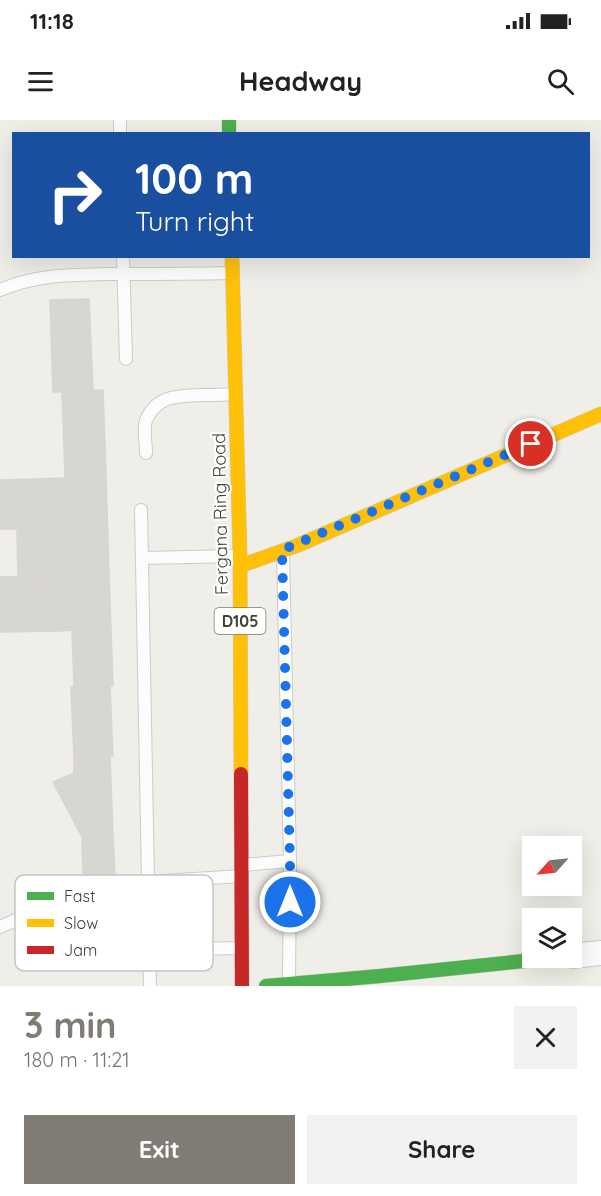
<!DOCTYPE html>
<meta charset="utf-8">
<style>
body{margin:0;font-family:Quicksand,sans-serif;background:#f2f2f2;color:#222;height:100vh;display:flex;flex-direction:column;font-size:22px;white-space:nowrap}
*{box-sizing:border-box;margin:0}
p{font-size:20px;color:#767676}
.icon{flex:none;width:33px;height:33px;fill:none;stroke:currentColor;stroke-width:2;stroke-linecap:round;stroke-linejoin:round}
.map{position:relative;height:866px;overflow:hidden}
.details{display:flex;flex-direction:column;background:#fff;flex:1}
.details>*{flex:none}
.hud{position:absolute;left:12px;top:12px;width:578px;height:126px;border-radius:0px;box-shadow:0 6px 24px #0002;background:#1a4fa0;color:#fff;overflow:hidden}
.needle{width:39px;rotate:243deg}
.controls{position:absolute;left:522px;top:716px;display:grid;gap:12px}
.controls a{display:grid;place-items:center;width:60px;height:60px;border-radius:0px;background:#fff;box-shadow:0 6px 24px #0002;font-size:30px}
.pin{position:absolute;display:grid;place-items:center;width:51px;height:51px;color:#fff;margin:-26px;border:3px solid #fff;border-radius:50%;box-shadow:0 2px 6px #0007}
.me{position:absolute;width:66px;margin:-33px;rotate:0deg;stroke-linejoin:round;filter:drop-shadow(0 0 4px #0008)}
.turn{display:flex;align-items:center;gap:21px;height:126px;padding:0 24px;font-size:27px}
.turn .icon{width:78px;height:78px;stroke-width:2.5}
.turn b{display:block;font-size:42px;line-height:51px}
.round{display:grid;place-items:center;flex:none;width:63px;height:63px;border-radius:0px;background:#f2f2f2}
.overview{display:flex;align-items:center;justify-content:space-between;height:102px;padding:0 24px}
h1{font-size:36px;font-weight:800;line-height:45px;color:#807c75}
.cta{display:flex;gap:12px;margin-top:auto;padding:12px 24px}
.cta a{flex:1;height:69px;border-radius:0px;background:#807c75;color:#fff;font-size:24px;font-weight:800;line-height:69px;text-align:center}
.cta a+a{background:#f2f2f2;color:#222}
.status{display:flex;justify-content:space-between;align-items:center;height:42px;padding:0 30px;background:#fff;direction:ltr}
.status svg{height:16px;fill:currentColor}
header{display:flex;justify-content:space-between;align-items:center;height:78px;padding:0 24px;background:#fff;font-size:27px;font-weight:800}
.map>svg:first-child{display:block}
</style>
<div class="status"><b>11:18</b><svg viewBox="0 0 49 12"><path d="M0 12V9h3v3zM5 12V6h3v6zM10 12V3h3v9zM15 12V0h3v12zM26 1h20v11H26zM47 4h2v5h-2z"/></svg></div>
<header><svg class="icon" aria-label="menu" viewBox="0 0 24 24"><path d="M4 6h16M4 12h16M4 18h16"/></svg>Headway<svg class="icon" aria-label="search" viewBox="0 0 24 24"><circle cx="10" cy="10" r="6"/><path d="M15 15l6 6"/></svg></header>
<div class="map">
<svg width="601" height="866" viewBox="0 0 601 866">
<rect width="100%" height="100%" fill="#efeee9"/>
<g fill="#d8d6d1" stroke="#d7d5cf" stroke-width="1.5">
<path d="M 89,179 L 93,271 L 53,272 L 50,180 Z"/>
<path d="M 103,270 L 106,356 L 65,358 L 62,272 Z"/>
<path d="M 106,356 L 109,454 L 68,455 L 65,358 Z"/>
<path d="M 65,358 L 68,455 L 18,457 L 17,409 L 0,409 L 0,360 Z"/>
<path d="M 109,454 L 111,509 L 75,510 L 73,455 Z"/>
<path d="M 73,455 L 75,510 L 59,511 L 58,481 L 53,481 L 52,471 L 46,471 L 46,456 Z"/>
<path d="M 46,456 L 46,471 L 52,471 L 53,481 L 58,481 L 59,511 L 0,512 L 0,457 Z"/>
<path d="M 111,509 L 113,566 L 74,567 L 72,510 Z"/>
<path d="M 110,566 L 113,636 L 74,637 L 71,567 Z"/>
<path d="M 110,636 L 113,716 L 82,717 L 53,662 L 74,653 L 74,637 Z"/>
<path d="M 113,716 L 115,755 L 83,756 L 82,717 Z"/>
</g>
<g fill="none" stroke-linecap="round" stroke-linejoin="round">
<g stroke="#cdcbc6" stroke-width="14">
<g id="lane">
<path d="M 120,0 L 120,14"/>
<path d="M 123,136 L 126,239"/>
<path d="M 0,170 C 38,154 70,155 110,154 C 150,154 190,154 231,153"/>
<path d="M 146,333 C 146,323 143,309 146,300 C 157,275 178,276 201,275 C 212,275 223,275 234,274"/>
<path d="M 141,390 L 150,866"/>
<path d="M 283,433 L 290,741 L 289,863"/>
<path d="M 142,438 L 238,436"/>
<path d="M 243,745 L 290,741"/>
<path d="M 148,762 L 241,756"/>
<path d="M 0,807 L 36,791 L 57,786 L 105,788 L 121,796 L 135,811 L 149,830 L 240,828"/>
</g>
</g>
<g stroke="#cdcbc6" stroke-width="26">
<path id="street" d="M 572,836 L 601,833"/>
</g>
<g stroke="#cdcbc0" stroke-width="15">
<g id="fast">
<path d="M 229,0 L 229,14"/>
<path d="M 266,866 L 380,856 L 562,837"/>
</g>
</g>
<g stroke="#cdcbc0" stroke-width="15">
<g id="slow">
<path d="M 232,136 L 240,436 L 241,654"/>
<path d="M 240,446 L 296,426 L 601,294"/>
</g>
</g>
<g stroke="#cdcbc0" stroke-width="15">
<path id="jam" d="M 241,654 L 242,866"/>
</g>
<use href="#lane" stroke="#fdfcfc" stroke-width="12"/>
<use href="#street" stroke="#fdfcfc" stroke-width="24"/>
<use href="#fast" stroke="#4caf50" stroke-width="14"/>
<use href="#slow" stroke="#ffc107" stroke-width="14"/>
<use href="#jam" stroke="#c62828" stroke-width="14"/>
</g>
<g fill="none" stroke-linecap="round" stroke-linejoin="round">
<path stroke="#1a73e8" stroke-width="10" stroke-dasharray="0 18" d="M 290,782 L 290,741 L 282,430 L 531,324"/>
</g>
<g text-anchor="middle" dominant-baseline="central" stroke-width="4.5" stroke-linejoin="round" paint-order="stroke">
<rect fill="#fff" stroke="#7c7972" stroke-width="1.5" x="214.5" y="488" width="51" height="26" rx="4.5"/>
<g font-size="16" font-weight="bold" fill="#443f36">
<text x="240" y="501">D105</text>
</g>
<g font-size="18" fill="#443f36" stroke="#fff">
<text transform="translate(220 394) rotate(-91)">Fergana Ring Road</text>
</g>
</g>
<rect x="15" y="755" width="198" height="96" rx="9" fill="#fff" stroke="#c7c5c3" stroke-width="1.5"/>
<rect x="27" y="772" width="27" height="8" fill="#4caf50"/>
<rect x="27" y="799" width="27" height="8" fill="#ffc107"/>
<rect x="27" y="826" width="27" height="8" fill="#c62828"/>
<g font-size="16" fill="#443f36">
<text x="64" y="782">Fast</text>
<text x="64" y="809">Slow</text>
<text x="64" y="836">Jam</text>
</g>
</svg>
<div class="controls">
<a><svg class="needle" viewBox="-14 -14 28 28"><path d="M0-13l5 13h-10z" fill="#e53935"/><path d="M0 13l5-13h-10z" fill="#767676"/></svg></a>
<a><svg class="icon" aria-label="layers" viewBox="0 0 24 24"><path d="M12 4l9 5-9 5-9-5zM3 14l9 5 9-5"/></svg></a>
</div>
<div class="pin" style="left:531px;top:324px;background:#d93025"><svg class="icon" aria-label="arrive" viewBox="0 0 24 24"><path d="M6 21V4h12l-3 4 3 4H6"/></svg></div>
<svg class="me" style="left:290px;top:782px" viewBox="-20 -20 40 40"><circle r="17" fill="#1a73e8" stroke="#fff" stroke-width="3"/><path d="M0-11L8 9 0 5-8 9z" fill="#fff"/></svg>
<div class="hud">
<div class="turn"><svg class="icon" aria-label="right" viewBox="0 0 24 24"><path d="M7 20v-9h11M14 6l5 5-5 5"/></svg><div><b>100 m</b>Turn right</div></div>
</div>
</div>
<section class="details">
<div class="overview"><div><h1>3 min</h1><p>180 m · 11:21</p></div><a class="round"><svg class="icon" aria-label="close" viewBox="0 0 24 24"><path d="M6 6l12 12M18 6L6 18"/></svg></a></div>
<div class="cta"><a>Exit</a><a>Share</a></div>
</section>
